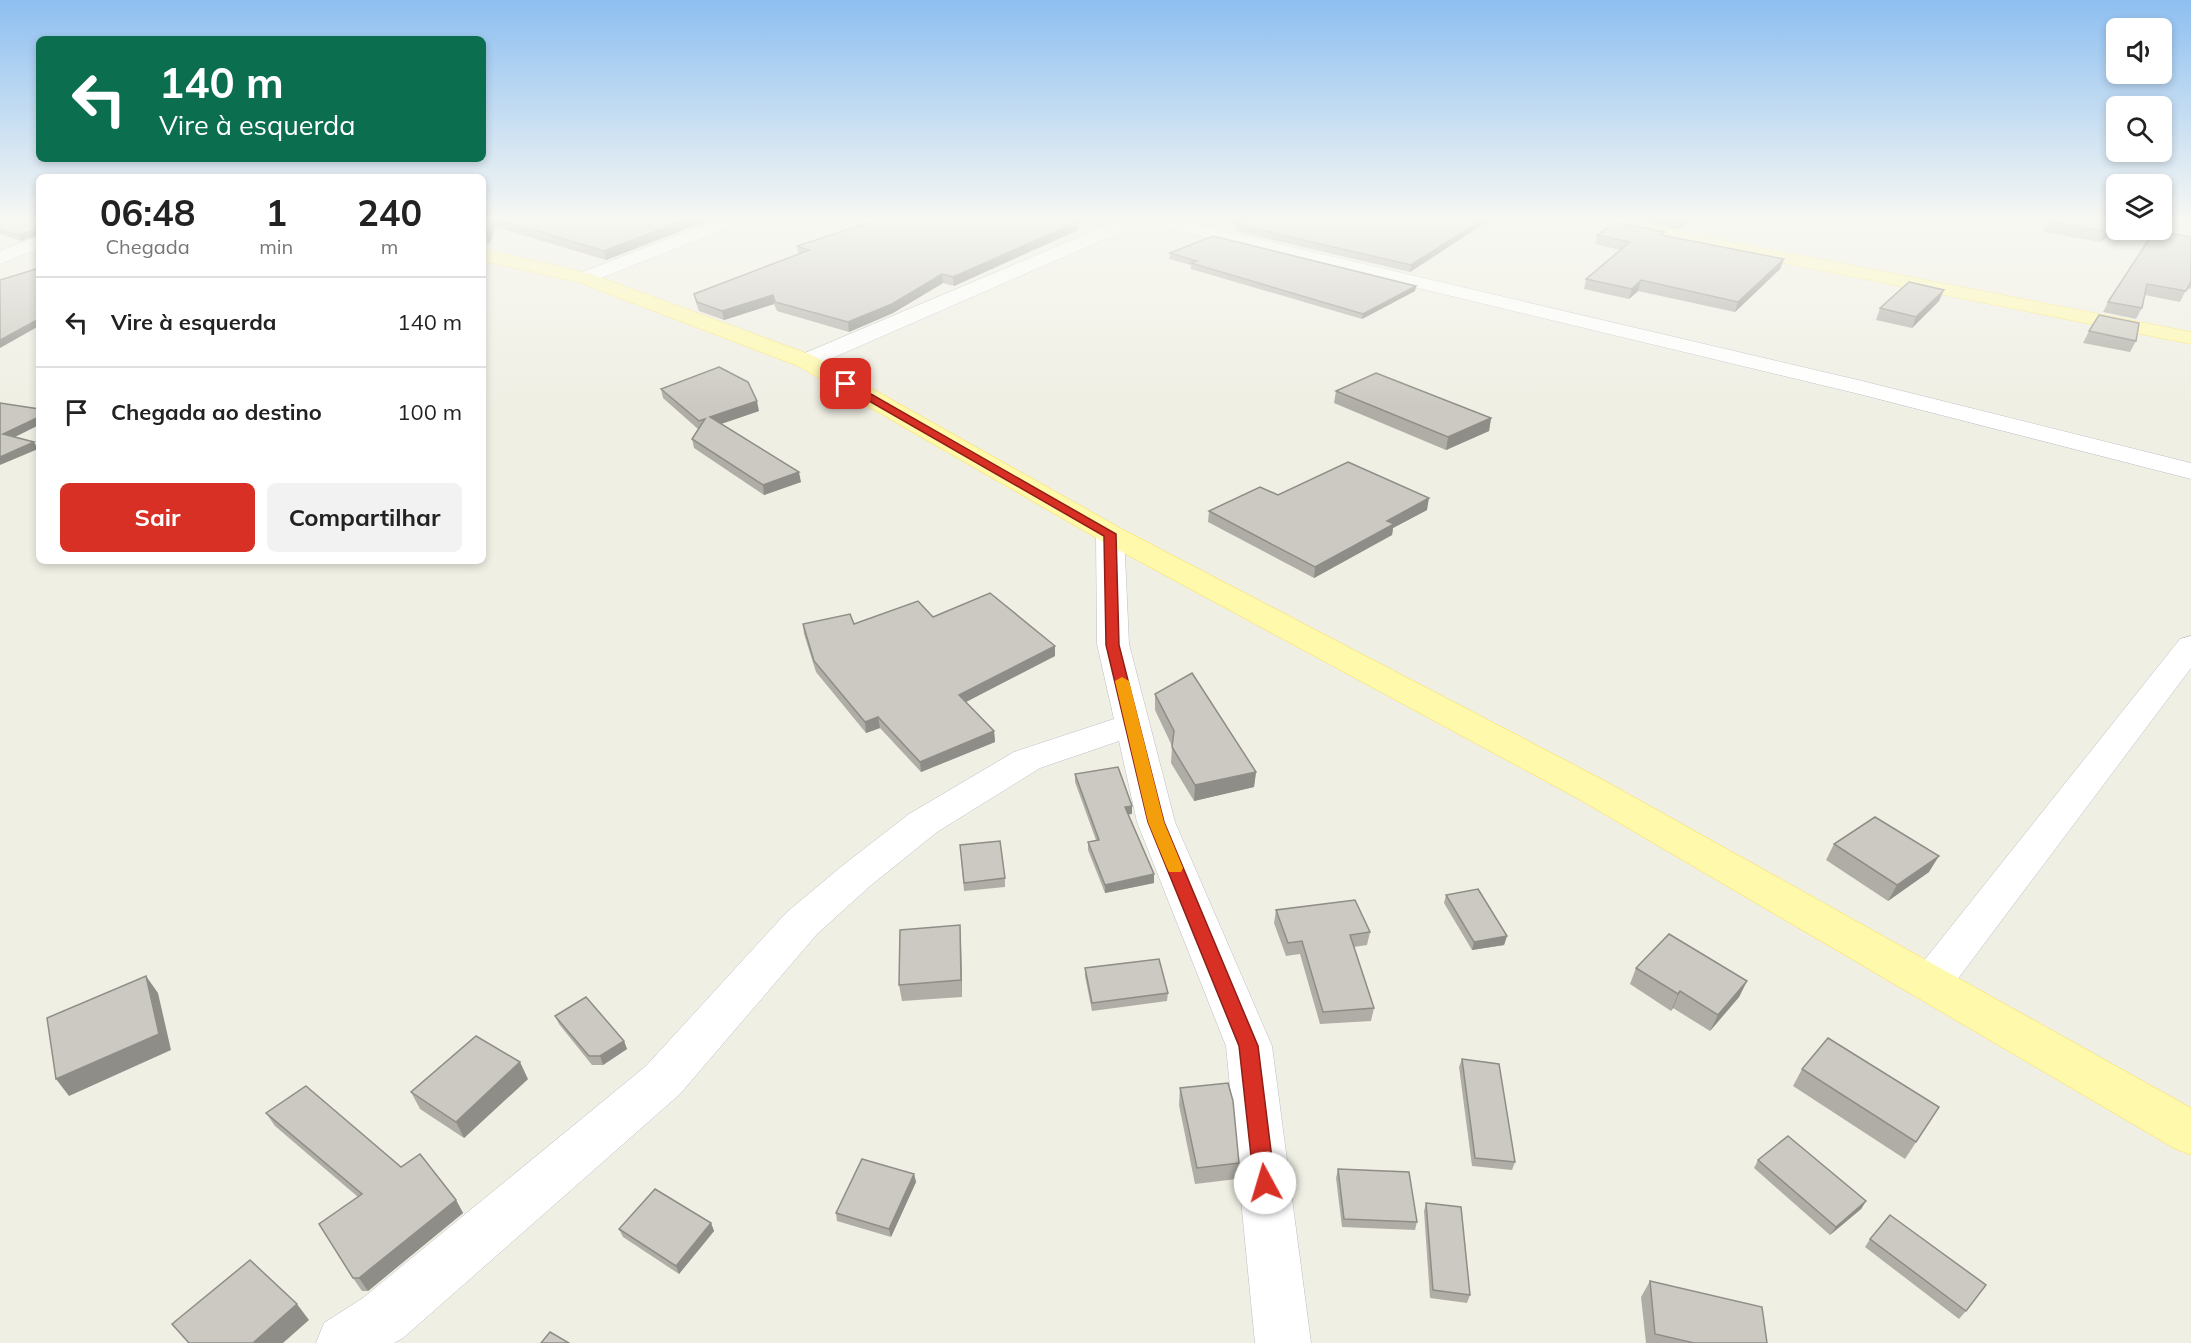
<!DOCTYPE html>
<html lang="pt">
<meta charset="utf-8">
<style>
body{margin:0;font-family:Mulish,sans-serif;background:#f2f2f2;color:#222;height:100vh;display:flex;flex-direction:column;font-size:22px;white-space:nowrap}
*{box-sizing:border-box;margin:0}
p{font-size:20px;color:#767676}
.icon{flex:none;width:33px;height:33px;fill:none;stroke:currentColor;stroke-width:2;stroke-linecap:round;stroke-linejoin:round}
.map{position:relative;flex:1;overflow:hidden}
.sheet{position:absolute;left:36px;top:174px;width:450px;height:390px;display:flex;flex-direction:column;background:#fff;border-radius:9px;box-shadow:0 3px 9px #0003}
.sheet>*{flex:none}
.hud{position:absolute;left:36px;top:36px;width:450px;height:126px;border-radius:9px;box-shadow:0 3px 9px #0003;background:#0b6e4f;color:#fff;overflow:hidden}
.controls{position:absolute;left:2106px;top:18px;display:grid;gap:12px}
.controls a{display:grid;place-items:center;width:66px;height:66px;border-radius:9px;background:#fff;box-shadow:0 3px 9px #0003;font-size:30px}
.pin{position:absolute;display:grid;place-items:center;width:51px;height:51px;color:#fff;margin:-26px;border-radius:12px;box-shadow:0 3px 9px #0006}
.me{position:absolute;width:66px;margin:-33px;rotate:354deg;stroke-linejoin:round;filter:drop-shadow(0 0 4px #0008)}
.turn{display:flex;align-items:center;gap:21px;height:126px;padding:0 24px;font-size:27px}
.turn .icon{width:78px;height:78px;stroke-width:2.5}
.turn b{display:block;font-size:42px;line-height:51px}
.eta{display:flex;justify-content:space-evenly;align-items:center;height:102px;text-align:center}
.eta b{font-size:36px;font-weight:700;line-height:42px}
.action{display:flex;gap:12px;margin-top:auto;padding:12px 24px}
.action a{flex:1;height:69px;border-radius:9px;background:#d93025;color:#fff;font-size:24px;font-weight:700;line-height:69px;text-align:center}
.action a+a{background:#f2f2f2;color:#222}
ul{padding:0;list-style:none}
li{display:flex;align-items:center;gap:18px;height:90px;padding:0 24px;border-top:2px solid #e0e0e0}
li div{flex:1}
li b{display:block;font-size:22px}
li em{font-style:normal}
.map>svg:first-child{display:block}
</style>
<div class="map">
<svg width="2191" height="1343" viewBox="0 0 2191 1343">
<rect width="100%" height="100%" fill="#f0efe4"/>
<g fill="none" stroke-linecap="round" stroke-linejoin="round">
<g stroke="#bcbec4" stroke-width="1">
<g id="minor">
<path d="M 720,219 L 744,219 L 741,223 L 591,282 L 577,282 L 574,278 L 577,274 Z"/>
<path d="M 1122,219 L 1172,219 L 1862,381 L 2191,463 L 2191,479 L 1859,394 L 1144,222 L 814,366 L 806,368 L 798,366 L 795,361 L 798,356 Z"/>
<path d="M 39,236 L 39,248 L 0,264 L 0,251 Z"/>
<path d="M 1110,526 L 1120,528 L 1124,534 L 1129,644 L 1175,822 L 1272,1046 L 1311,1343 L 1255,1343 L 1226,1046 L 1137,822 L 1119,741 L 1040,768 L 937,832 L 870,886 L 817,934 L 680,1094 L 403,1338 L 394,1343 L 316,1343 L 324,1323 L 363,1298 L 646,1066 L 787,912 L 842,866 L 909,814 L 1014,752 L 1114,719 L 1097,644 L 1096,534 L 1100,528 Z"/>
<path d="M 2191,636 L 2191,668 L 1945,996 L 1930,1002 L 1915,996 L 1908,984 L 1915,972 L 2180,639 Z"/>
</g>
</g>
<g stroke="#fedd4f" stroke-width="1">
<g id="major">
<path d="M 1579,219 L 1614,219 L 2191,332 L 2191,344 L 1588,224 L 1582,223 Z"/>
<path d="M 483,249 L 591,274 L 814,356 L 1120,528 L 1603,780 L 2191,1108 L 2191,1155 L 2174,1148 L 1577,798 L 1100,540 L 798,366 L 578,282 L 483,261 Z"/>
</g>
</g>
<use href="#minor" fill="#fff" fill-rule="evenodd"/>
<use href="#major" fill="#fff9ab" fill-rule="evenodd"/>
</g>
<g fill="#afada6">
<path d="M 0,219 L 39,219 L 39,243 L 38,235 L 21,241 L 0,234 Z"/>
<path d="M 483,219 L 709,219 L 709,220 L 606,260 L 496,227 L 489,244 L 483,242 Z"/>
<path d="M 1217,219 L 1497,219 L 1482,225 L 1410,272 L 1235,231 L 1236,224 Z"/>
<path d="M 1633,219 L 1694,219 L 1679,229 L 1633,220 Z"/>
<path d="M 2048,221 L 2116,230 L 2118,230 L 2100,242 L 2043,232 Z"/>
<path d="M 1077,222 L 1078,230 L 954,286 L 943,283 L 893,313 L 849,332 L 777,311 L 774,304 L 724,320 L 699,311 L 696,303 L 694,294 L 798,254 L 797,246 Z"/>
<path d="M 2157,231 L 2191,237 L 2191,287 L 2190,289 L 2187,288 L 2180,302 L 2145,295 L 2142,308 L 2136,319 L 2103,312 L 2108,302 Z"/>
<path d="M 1597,235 L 1664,235 L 1784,259 L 1780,269 L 1735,312 L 1638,291 L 1629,299 L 1584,289 L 1586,279 L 1620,250 L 1595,244 Z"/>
<path d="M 1170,253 L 1416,286 L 1415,291 L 1362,319 L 1191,269 L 1191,265 L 1169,259 Z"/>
<path d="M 1939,301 L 1912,328 L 1876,320 L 1880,308 Z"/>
<path d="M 2089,331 L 2136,341 L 2130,352 L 2083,343 Z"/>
<path d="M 661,389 L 759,411 L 721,424 L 801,482 L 764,495 L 694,448 L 692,439 L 698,429 L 663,398 Z"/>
<path d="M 1336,391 L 1491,418 L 1489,431 L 1446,450 L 1334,403 Z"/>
<path d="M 1278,495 L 1427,510 L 1393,528 L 1392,535 L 1314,578 L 1208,522 L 1209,511 Z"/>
<path d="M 933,617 L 1055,656 L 966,702 L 994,731 L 995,742 L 921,772 L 880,728 L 866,733 L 816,672 L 804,634 L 803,624 L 854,624 Z"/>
<path d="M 1155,694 L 1256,772 L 1254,787 L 1194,801 L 1171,763 L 1172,746 L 1155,710 Z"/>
<path d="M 1075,774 L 1132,814 L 1128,814 L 1154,883 L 1105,893 L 1088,850 L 1088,842 L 1096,840 L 1075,782 Z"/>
<path d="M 1834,844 L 1929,872 L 1888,901 L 1826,860 Z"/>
<path d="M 960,845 L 1005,878 L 1005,887 L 964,891 Z"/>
<path d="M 1446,895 L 1507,936 L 1504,945 L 1472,950 L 1444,903 Z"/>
<path d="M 1276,910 L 1370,932 L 1367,945 L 1354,947 L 1374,1008 L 1371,1021 L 1320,1024 L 1300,954 L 1286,956 L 1274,923 Z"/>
<path d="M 961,942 L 962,997 L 902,1001 L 899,985 Z"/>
<path d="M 1085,968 L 1168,993 L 1167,1001 L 1092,1011 L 1085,976 Z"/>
<path d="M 1636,968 L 1747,981 L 1739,997 L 1710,1031 L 1673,1008 L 1671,1011 L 1630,984 Z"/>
<path d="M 555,1016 L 624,1041 L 627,1049 L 603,1065 L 592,1065 L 559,1024 Z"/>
<path d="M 1462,1059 L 1515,1162 L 1512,1170 L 1472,1166 L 1459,1067 Z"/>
<path d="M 1802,1069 L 1939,1107 L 1905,1159 L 1793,1086 Z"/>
<path d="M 528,1079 L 464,1138 L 420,1109 L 411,1092 Z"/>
<path d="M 1180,1088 L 1239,1163 L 1237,1179 L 1195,1184 L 1179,1105 Z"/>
<path d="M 266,1113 L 401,1167 L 456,1200 L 463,1213 L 368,1291 L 362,1291 L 353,1278 L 358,1197 L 275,1126 Z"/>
<path d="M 1758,1160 L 1866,1201 L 1861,1209 L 1830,1235 L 1754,1168 Z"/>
<path d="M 1338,1169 L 1417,1222 L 1415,1230 L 1342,1227 L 1336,1178 Z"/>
<path d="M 914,1174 L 916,1182 L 891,1237 L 837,1221 L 836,1213 Z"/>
<path d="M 1426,1203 L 1470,1295 L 1467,1303 L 1430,1298 L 1424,1211 Z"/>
<path d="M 711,1223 L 714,1231 L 679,1274 L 623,1237 L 619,1229 Z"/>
<path d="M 1870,1239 L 1966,1311 L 1959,1319 L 1865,1247 Z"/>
<path d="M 1650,1281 L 1767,1343 L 1646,1343 L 1641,1297 Z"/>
</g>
<g fill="#8e8d87">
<path d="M 494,219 L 496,227 L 489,244 L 486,234 Z"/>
<path d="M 687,219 L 709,220 L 606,260 L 604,251 Z"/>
<path d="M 1483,219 L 1497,219 L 1482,225 L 1410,272 L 1411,265 Z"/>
<path d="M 1686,219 L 1694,219 L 1679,229 L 1681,222 Z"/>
<path d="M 1077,222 L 1078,230 L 954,286 L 953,277 Z"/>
<path d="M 2116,224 L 2116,230 L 2118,230 L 2100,242 L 2105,232 Z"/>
<path d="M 38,229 L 39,235 L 21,241 L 18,235 Z"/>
<path d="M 1784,259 L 1780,269 L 1735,312 L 1738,302 Z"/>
<path d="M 942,274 L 943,283 L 893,313 L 849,332 L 848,322 Z"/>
<path d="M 1641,280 L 1638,291 L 1629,299 L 1632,289 Z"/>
<path d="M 1416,286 L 1415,291 L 1362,319 L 1363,314 Z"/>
<path d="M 1944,290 L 1939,301 L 1912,328 L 1916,317 Z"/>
<path d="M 773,295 L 774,304 L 724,320 L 722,311 Z"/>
<path d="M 39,319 L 39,326 L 0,348 L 0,340 Z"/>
<path d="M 757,401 L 759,411 L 712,427 L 710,417 Z"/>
<path d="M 39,417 L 39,425 L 7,441 L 3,434 Z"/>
<path d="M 1491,418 L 1489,431 L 1446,450 L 1448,437 Z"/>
<path d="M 34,442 L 38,449 L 0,465 L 0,457 Z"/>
<path d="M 799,472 L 801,482 L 764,495 L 763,485 Z"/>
<path d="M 1429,498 L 1427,510 L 1393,528 L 1392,535 L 1314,578 L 1315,567 L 1387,521 Z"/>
<path d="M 1055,646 L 1055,656 L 960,705 L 959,695 Z"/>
<path d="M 878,717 L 880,728 L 866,733 L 865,722 Z"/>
<path d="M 994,731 L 995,742 L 921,772 L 920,762 Z"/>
<path d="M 1256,772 L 1254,787 L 1194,801 L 1195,785 Z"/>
<path d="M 1132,806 L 1132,814 L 1124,815 L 1125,807 Z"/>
<path d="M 1939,856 L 1929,872 L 1888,901 L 1897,885 Z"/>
<path d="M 1154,874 L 1154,883 L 1105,893 L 1105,885 Z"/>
<path d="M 960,925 L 961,942 L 962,997 L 961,980 Z"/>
<path d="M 1507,936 L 1504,945 L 1472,950 L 1474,942 Z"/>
<path d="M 146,976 L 158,993 L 171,1050 L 69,1096 L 56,1079 Z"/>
<path d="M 1747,981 L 1739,997 L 1710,1031 L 1718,1015 Z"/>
<path d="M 1680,991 L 1673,1008 L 1671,1011 L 1678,994 Z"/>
<path d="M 624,1041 L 627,1049 L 603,1065 L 600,1056 Z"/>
<path d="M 520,1062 L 528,1079 L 464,1138 L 456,1122 Z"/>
<path d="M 914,1174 L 916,1182 L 891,1237 L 889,1229 Z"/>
<path d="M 456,1200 L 463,1213 L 368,1291 L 359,1278 Z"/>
<path d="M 1866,1201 L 1861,1209 L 1830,1235 L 1836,1227 Z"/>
<path d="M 711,1223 L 714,1231 L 679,1274 L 676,1266 Z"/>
<path d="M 297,1304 L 309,1320 L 283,1343 L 253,1343 Z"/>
</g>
<g fill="#cbc9c1" stroke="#8e8d87" stroke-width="1.5">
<path d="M 0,219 L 39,219 L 39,242 L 38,229 L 18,235 L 0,230 Z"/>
<path d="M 483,219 L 494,219 L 486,234 L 483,233 Z"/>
<path d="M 497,219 L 687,219 L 604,251 Z"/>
<path d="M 881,219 L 1066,219 L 1077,222 L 953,277 L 942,274 L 892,304 L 848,322 L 775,302 L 773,295 L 722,311 L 697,302 L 694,294 L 809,250 L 797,246 Z"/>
<path d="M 1244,219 L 1483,219 L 1411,265 L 1235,224 L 1247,220 Z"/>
<path d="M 1664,219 L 1686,219 L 1681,222 Z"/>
<path d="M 2051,219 L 2116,219 L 2116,224 L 2105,232 L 2048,221 Z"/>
<path d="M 1617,222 L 1665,232 L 1661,235 L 1784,259 L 1738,302 L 1641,280 L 1632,289 L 1586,279 L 1630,242 L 1597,235 Z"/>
<path d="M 2155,230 L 2157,231 L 2191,237 L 2191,281 L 2186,291 L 2147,284 L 2142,308 L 2108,302 Z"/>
<path d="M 1213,236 L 1416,286 L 1363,314 L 1191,263 L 1197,261 L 1170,253 Z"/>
<path d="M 39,268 L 39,319 L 0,340 L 0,280 Z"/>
<path d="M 1909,282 L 1944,290 L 1916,317 L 1880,308 Z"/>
<path d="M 2099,315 L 2139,323 L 2136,341 L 2089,331 Z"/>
<path d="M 719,367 L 748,382 L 757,401 L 710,417 L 799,472 L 763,485 L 692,439 L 705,419 L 699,421 L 661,389 Z"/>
<path d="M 1376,373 L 1491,418 L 1448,437 L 1336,391 Z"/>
<path d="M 0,403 L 39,409 L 39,417 L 3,434 L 34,442 L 0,457 Z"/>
<path d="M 1348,462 L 1429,498 L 1387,521 L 1394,524 L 1315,567 L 1209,511 L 1260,487 L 1278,495 Z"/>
<path d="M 990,593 L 1055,646 L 959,695 L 994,731 L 920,762 L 878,717 L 865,722 L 814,661 L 803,624 L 850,614 L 854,624 L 918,601 L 933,617 Z"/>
<path d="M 1192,673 L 1256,772 L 1195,785 L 1172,747 L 1174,731 L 1155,694 Z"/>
<path d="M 1118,767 L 1132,806 L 1125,807 L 1154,874 L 1105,885 L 1088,842 L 1099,840 L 1075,774 Z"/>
<path d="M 1875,817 L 1939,856 L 1897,885 L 1834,844 Z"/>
<path d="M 1000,841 L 1005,878 L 964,883 L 960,845 Z"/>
<path d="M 1478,889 L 1507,936 L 1474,942 L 1446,895 Z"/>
<path d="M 1355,900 L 1370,932 L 1350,935 L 1374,1008 L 1323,1012 L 1302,941 L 1288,943 L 1276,910 Z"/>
<path d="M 960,925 L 961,980 L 899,985 L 900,930 Z"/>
<path d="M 1669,934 L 1747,981 L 1718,1015 L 1680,991 L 1678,994 L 1636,968 Z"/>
<path d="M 1159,959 L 1168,993 L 1092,1003 L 1085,968 Z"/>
<path d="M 146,976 L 159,1034 L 56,1079 L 47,1018 Z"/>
<path d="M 586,997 L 624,1041 L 600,1056 L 589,1056 L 555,1016 Z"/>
<path d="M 476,1036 L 520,1062 L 456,1122 L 411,1092 Z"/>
<path d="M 1828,1038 L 1939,1107 L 1916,1142 L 1802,1069 Z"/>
<path d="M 1462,1059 L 1499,1064 L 1515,1162 L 1475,1158 Z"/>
<path d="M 1228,1083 L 1233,1101 L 1239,1163 L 1197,1168 L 1180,1088 Z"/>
<path d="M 306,1086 L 401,1167 L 420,1154 L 456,1200 L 359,1278 L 353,1278 L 319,1224 L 362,1194 L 266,1113 Z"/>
<path d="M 1788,1136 L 1866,1201 L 1836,1227 L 1758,1160 Z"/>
<path d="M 862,1159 L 914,1174 L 889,1229 L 836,1213 Z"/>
<path d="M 1338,1169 L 1409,1172 L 1417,1222 L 1344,1219 Z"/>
<path d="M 655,1189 L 711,1223 L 676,1266 L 619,1229 Z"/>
<path d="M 1426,1203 L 1461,1207 L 1470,1295 L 1433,1290 Z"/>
<path d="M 1890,1215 L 1986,1285 L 1966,1311 L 1870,1239 Z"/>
<path d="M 250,1260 L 297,1304 L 253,1343 L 189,1343 L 172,1324 Z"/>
<path d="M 1650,1281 L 1762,1307 L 1767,1343 L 1694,1343 L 1655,1334 Z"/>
<path d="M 550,1332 L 569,1343 L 541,1343 Z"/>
</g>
<linearGradient id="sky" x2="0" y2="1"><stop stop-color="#8dbff1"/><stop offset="0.54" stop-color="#f8f8f3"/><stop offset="1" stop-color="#f8f8f3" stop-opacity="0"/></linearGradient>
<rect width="2191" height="407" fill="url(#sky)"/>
<path fill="#d93025" stroke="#8d1f18" stroke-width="1.5" d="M 843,382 L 850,382 L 1116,534 L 1119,645 L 1164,822 L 1258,1046 L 1275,1183 L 1272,1190 L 1265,1193 L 1257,1190 L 1254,1183 L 1239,1046 L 1148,822 L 1106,645 L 1104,536 L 843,386 Z"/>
<path fill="#f59e0b" d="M 1122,677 L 1129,681 L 1164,822 L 1183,868 L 1181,872 L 1169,872 L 1167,868 L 1148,822 L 1115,681 Z"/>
</svg>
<div class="controls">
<a><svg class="icon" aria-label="sound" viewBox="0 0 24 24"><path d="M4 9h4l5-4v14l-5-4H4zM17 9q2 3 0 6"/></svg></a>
<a><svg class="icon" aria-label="search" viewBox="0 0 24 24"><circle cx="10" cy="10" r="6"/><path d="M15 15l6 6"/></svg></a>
<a><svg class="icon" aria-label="layers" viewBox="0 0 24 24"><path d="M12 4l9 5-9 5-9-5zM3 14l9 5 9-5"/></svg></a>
</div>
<div class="pin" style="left:846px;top:384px;background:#d93025"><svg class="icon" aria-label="arrive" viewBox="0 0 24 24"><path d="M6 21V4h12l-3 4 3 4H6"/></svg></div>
<svg class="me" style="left:1265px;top:1183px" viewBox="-20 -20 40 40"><circle r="19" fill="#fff"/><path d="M0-13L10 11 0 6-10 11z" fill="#d93025"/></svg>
<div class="hud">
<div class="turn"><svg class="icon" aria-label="left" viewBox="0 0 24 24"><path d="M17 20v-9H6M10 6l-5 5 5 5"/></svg><div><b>140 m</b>Vire à esquerda</div></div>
</div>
<section class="sheet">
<div class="eta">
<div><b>06:48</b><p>Chegada</p></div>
<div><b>1</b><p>min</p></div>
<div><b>240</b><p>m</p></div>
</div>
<ul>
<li><svg class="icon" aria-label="left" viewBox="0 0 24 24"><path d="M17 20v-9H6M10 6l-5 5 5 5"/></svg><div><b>Vire à esquerda</b></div><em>140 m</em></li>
<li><svg class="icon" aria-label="arrive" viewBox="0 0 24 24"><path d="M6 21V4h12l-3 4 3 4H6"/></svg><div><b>Chegada ao destino</b></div><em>100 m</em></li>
</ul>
<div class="action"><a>Sair</a><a>Compartilhar</a></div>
</section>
</div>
